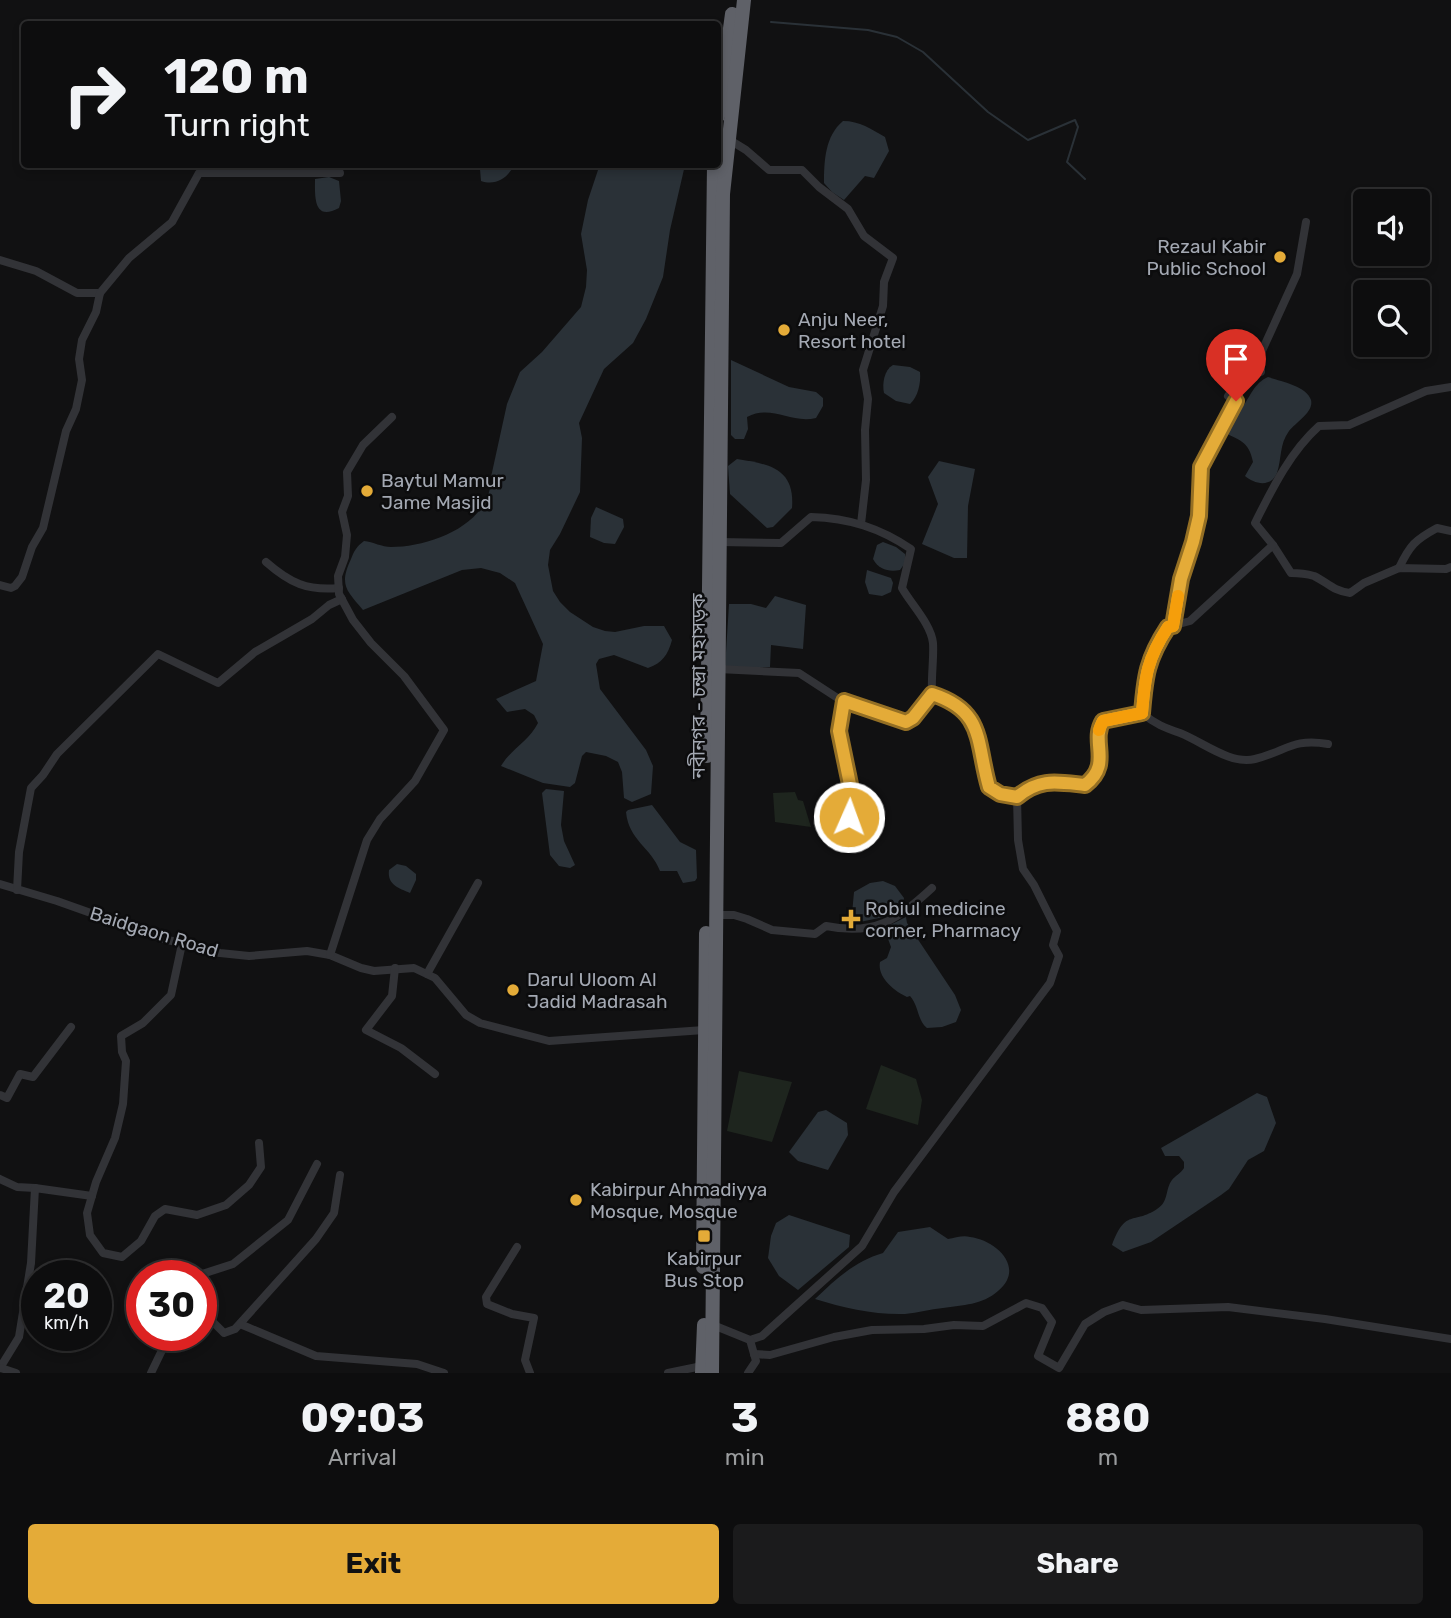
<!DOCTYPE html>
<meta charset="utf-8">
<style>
body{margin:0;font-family:Rubik,"Noto Sans Bengali",sans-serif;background:#1b1b1c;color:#f1f3f6;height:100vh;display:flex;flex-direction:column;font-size:26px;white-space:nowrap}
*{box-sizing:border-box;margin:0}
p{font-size:23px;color:#9a9c9e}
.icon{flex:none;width:38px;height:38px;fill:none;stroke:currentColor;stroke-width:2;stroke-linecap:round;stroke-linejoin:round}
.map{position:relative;height:1373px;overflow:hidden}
.drawer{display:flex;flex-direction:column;background:#0d0d0e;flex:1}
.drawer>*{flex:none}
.hud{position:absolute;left:21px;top:21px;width:700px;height:147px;border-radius:7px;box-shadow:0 4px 10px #0003,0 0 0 2px #2d2d2e;background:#0d0d0e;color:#f1f3f6;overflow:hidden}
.tools{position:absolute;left:1353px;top:189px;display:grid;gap:14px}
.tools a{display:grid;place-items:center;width:77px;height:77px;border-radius:7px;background:#0d0d0e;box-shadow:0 4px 10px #0003,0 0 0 2px #2d2d2e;font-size:35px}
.speed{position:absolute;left:21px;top:1260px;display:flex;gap:14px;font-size:35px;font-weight:700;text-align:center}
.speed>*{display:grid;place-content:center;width:91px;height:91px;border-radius:50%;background:#0d0d0e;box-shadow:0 4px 10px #0003,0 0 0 2px #2d2d2e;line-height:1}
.speed small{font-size:18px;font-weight:400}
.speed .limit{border:10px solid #d22;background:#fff;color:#111}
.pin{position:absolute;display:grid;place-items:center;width:60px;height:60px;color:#fff;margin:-72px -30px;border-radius:50% 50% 50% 0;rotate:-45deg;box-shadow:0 0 7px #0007}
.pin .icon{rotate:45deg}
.me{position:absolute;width:77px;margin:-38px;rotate:2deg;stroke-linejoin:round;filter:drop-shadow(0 0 5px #0008)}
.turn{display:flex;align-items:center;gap:24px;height:147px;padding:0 28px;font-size:32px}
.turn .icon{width:91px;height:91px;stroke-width:2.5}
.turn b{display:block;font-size:49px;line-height:60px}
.eta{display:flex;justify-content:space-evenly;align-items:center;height:119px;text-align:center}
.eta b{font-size:42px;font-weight:700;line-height:49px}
.button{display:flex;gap:14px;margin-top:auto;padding:14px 28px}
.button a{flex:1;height:80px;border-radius:7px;background:#e4ab38;color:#111;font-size:28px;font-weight:700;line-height:80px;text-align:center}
.button a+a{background:#1b1b1c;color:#f1f3f6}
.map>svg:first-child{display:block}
</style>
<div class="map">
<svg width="1451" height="1373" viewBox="0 0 1451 1373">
<rect width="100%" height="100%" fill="#111112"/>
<g fill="#1e251e">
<path d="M 795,792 L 798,800 L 803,801 L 811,827 L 775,822 L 773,793 Z"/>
<path d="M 881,1065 L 916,1079 L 922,1100 L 918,1125 L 866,1109 Z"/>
<path d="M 739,1071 L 792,1082 L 772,1142 L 727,1131 Z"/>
</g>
<g fill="#2a3137">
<path d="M 843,121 C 860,121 871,129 885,137 L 889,151 L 874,178 L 865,176 L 844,200 L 832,192 L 824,183 C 824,161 825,136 843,121 Z"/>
<path d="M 600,164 L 685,165 L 670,230 L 663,277 L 646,319 L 633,343 L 604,369 L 579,423 L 582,438 L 580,492 L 560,534 L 550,550 L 548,565 L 553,591 L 560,602 L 570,612 L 593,627 L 605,631 L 615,632 L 644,626 L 664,626 L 672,640 C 668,655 662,663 648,668 L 614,655 L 599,659 L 596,664 L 600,689 L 646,750 L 653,766 L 651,794 L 632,802 L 624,798 L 622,772 L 618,762 L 606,756 L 586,752 L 582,756 L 575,783 L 570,787 L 543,783 L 501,766 C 511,749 529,741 538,723 L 534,715 L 525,709 L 507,712 L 496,699 L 536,681 L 543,644 L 515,583 L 500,573 L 481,568 L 462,570 L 363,610 C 346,590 339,585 351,559 C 354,551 357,546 364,541 C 373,542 382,547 391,547 C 431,547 492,524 491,477 L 507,404 L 520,372 L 542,352 L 581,307 L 586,287 L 587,270 L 581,234 L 588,200 Z"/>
<path d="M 482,165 L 482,164 L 514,165 C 508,178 496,186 481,181 L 480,169 Z"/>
<path d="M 329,177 L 339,181 L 341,201 L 339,208 C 313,222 315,196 315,179 Z"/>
<path d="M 731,360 L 789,387 L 816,392 L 823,398 L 823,406 L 816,418 C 790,424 772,404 747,417 L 748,429 L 744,439 L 735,439 L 731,435 Z"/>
<path d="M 893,365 L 910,367 L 920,372 C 921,383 918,397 910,404 L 896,401 L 884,393 C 882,384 884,370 893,365 Z"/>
<path d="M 1268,377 C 1280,381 1307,386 1311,400 C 1314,412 1296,422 1289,431 C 1279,445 1282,458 1277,473 C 1271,488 1254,484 1245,476 L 1253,462 C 1249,441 1239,440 1221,431 C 1228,423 1236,416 1242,408 C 1250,397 1254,383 1268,377 Z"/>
<path d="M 737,459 C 770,464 795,469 792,508 L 773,527 L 767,528 L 730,494 L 728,466 Z"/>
<path d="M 939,461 L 975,469 L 968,506 L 967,558 L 954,558 L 922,544 L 938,504 L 928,477 Z"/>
<path d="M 596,507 L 623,519 L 624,527 L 615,544 L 604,543 L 590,537 L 591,518 Z"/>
<path d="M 883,542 L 896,547 L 905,554 L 905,563 L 900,570 C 889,572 879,570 873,559 L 877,545 Z"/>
<path d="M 867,570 L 891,578 L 893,583 L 891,592 L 882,596 L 869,594 L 865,582 Z"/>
<path d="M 775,596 L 806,605 L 803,649 L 771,645 L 770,667 L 725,668 L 729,604 L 751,604 L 766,608 Z"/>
<path d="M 546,789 L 564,791 L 561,825 L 564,841 L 575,865 L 570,868 L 559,866 L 550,855 L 542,793 Z"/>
<path d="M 652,805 L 680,842 L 696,850 L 697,878 L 695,881 L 683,883 L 677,871 L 660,871 C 651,847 629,841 626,812 L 628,810 Z"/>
<path d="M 397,864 L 406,866 L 416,874 L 416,880 L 410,893 C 399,888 387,885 389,870 Z"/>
<path d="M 883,881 L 895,886 L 904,898 L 902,909 L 893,915 L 860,922 L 852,914 L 854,892 L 870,883 Z"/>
<path d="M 906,917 L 907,923 L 955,995 L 961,1010 L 956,1022 L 942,1027 L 927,1028 C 917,1020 919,1006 910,996 L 907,997 C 894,991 877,977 880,962 L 887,958 L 891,947 L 884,928 Z"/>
<path d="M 1257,1093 L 1267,1097 L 1276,1123 L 1264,1151 L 1248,1160 L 1229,1189 L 1221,1195 L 1151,1242 L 1123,1252 L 1112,1245 C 1126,1208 1133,1225 1157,1209 C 1169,1202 1165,1189 1172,1180 C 1175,1176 1181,1173 1184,1168 L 1184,1162 L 1179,1156 L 1165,1156 L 1161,1148 Z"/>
<path d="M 826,1110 L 847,1123 L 848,1135 L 828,1170 L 798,1161 L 789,1152 L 818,1112 Z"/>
<path d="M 789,1215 L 850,1235 L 849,1247 L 798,1290 L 779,1276 L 768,1258 L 771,1236 L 776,1223 Z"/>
<path d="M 930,1227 L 948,1239 C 955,1238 963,1235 970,1237 C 996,1240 1026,1268 998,1291 C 982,1305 963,1305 943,1308 C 930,1309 918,1313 905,1314 C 875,1315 844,1308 815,1299 C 836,1279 855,1261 883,1253 L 898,1232 Z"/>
</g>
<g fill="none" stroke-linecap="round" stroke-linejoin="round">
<path stroke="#2a3137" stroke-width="2" d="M 771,22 L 868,30 L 897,37 L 923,52 L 988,112 L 1028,140 L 1075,120 L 1078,127 L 1067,162 L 1085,179"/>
<g stroke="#323337" stroke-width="8">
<path d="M 728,139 L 746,150 L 769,170 L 802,170 L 819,187 L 848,209 L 864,236 L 893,258 L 884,282 L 883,306 L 863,370 L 868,399 L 865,430 L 866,480 L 861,524"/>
<path d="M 0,260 L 36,271 L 77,293 L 100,293"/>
<path d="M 1451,387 L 1426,391 L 1349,425 L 1319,426 C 1290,452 1272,489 1255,523 L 1273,545 L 1291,573 C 1298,573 1307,574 1314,576 C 1327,582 1333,591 1350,593 L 1364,583 L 1399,568 L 1446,569 L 1451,567"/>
<path d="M 719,542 L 781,543 L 811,517 C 849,518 880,528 911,549 L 902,588 C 911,604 931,624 933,643 C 934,658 931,677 932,694"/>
<path d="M 266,562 C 290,583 307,591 339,588"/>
<path d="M 1399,568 C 1410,545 1415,540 1437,528 L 1451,531"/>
<path d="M 0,585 L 11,588 L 15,586 L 22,577 L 32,547 L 43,528 L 66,431 L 76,409 L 82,380 L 79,359 L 82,340 L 96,312 L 100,293 L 129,258 L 172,222 L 199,173 L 340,173"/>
<path d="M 1173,626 L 1181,579 L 1193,542 L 1199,516 L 1201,467 L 1236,401 L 1228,396 L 1242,380 L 1247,367 L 1261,372 L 1261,353 L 1297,274 L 1306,222"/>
<path d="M 718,669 L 799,673 L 839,699 L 906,721 L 913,718 L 932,694 C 985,711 976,742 989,787 L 1000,794 L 1017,797 C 1042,777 1055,782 1085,785 C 1111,765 1094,747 1100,724 L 1108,719 L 1142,713 C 1155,724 1165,728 1180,733 C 1203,742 1230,765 1255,759 C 1287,751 1292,738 1328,744"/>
<path d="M 1142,713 C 1145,676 1148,659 1168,627 L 1190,621 L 1273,545"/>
<path d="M 839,830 L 849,817 L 852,794 L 840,731 L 843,701"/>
<path d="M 0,884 L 57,901 L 164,939 L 220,953 L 249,956 L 307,951 L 330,955 L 361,968 L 374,971 L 414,968 L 435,978 L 466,1015 L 480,1023 L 549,1041 L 704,1030"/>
<path d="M 17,890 L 19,852 L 31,788 L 43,775 L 57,754 L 158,654 L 218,683 L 255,652 L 312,619 L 329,605 L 342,599"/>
<path d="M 716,915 L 734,915 L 747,919 L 772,930 L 815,934 L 826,926 C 875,936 897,920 932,888"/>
<path d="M 182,944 L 171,995 L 143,1023 L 121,1036 L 122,1052 L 126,1061 L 123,1104 L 115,1138 L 96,1182 L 87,1213 L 90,1235 L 103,1253 L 122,1257 L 141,1241 L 155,1216 L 165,1209 L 197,1215 L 226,1205 L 249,1185 L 261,1167 L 259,1143"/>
<path d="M 330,955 L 367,840 L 380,819 L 415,781 L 444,730 L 404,676 L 371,643 L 353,620 L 339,594 L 338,576 L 345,557 L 347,535 L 342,512 L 348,496 L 347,472 L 363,445 L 392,417"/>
<path d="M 395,968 L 392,996 L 366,1030 L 401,1048 L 435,1074"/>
<path d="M 427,974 L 478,883"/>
<path d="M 0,1095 L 7,1098 L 20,1074 L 33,1077 L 71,1027"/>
<path d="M 0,1179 L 17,1187 L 35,1188"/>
<path d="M 517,1247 L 486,1297 L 487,1304 L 512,1314 L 534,1318 L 525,1360 L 530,1373"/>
<path d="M 196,1276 L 233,1264 L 288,1220 L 317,1164"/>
<path d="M 201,1324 L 209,1318 L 224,1333 L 235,1329 L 316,1239 L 334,1213 L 340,1175"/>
<path d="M 240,1324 L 316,1356 L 417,1364 L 444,1373"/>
<path d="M 713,1325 L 750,1340 L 762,1336 L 862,1246 L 894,1192 L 1050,983 L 1059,956 L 1053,945 L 1057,931 L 1034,885 L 1023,869 L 1018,840 L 1017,797"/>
<path d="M 754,1354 L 770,1355 L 834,1337 L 872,1330 L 924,1329 L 954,1325 L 983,1326 L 1026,1303 L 1042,1308 L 1052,1322 L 1038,1356 L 1059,1368 L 1085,1324 L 1104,1312 L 1123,1305 L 1141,1310 L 1228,1307 L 1325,1319 L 1451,1339"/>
<path d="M 0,1368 L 19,1337 L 31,1263 L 35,1188 L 92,1196"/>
<path d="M 1,1368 L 16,1373"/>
<path d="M 151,1373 L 166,1342 L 185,1335"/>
<path d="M 668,1373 L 702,1366"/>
<path d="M 748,1373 L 756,1361 L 750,1340"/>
</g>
<g stroke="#5f6168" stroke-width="14">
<path d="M 718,116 L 732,14"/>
<path d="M 707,756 L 714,164"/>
<path d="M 703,1267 L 706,933"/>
<path d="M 702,1373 L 704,1325"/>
<path d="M 712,1373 L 723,194 L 744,0"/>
</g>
</g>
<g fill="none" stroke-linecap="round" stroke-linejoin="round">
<g stroke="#946f24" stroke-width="18">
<path id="route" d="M 849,817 L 852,794 L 839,731 L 844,701 L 906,722 L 913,718 L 932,694 C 985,711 976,742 989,787 L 1000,794 L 1017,797 C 1040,778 1056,782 1085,785 C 1113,764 1090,742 1103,721 L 1142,713 C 1145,676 1147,659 1168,627 L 1173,626 L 1181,579 L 1193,542 L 1199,516 L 1201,467 L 1236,401"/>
</g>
<use href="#route" stroke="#e4ab38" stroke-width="12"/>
<path stroke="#f59e0b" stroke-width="12" d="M 1099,730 L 1103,721 L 1142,713 C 1145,676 1147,659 1168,627 L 1173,626 L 1178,596"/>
</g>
<g fill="#e4ab38" stroke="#0c0c0d" stroke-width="2.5">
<circle cx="1280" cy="257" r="7"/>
<circle cx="784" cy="330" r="7"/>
<circle cx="367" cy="491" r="7"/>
<path d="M847.5 908.5h7v7h7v7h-7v7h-7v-7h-7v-7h7z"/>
<circle cx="513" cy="990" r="7"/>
<circle cx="576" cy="1200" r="7"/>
<rect x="697" y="1229" width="14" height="14" rx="3.5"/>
</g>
<g text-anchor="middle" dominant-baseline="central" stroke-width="5" stroke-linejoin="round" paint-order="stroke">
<g font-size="19" fill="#a3a8b2" stroke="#0c0c0d" text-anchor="start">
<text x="1266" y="246" text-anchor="end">Rezaul Kabir<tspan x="1266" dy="22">Public School</tspan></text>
<text x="798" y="319">Anju Neer,<tspan x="798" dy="22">Resort hotel</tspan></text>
<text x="381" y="480">Baytul Mamur<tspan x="381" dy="22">Jame Masjid</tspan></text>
<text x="865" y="908">Robiul medicine<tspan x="865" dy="22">corner, Pharmacy</tspan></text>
<text x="527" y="979">Darul Uloom Al<tspan x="527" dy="22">Jadid Madrasah</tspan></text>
<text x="590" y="1189">Kabirpur Ahmadiyya<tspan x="590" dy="22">Mosque, Mosque</tspan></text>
<text x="704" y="1258" text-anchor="middle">Kabirpur<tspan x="704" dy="22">Bus Stop</tspan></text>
</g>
<g font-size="19" fill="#a3a8b2" stroke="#0c0c0d">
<text transform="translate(698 686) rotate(-90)">নবীনগর - চন্দ্রা মহাসড়ক</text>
<text transform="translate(154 932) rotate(17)">Baidgaon Road</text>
</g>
</g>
</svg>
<div class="tools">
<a><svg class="icon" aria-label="sound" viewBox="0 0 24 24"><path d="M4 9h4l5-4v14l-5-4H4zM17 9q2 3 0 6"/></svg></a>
<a><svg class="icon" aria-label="search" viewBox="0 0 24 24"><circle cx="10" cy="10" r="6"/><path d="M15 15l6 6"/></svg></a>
</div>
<div class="speed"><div>20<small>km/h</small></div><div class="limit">30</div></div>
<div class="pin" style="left:1236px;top:401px;background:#d93025"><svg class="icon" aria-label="arrive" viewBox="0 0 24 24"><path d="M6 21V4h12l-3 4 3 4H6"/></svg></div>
<svg class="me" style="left:849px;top:817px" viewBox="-20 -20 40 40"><circle r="17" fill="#e4ab38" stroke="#fff" stroke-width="3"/><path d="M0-11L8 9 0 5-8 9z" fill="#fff"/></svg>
<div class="hud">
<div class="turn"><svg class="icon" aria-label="right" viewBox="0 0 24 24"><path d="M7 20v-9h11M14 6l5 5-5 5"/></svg><div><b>120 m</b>Turn right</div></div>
</div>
</div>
<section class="drawer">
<div class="eta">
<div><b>09:03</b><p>Arrival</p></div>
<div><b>3</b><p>min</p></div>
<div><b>880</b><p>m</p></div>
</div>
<div class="button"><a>Exit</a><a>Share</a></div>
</section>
